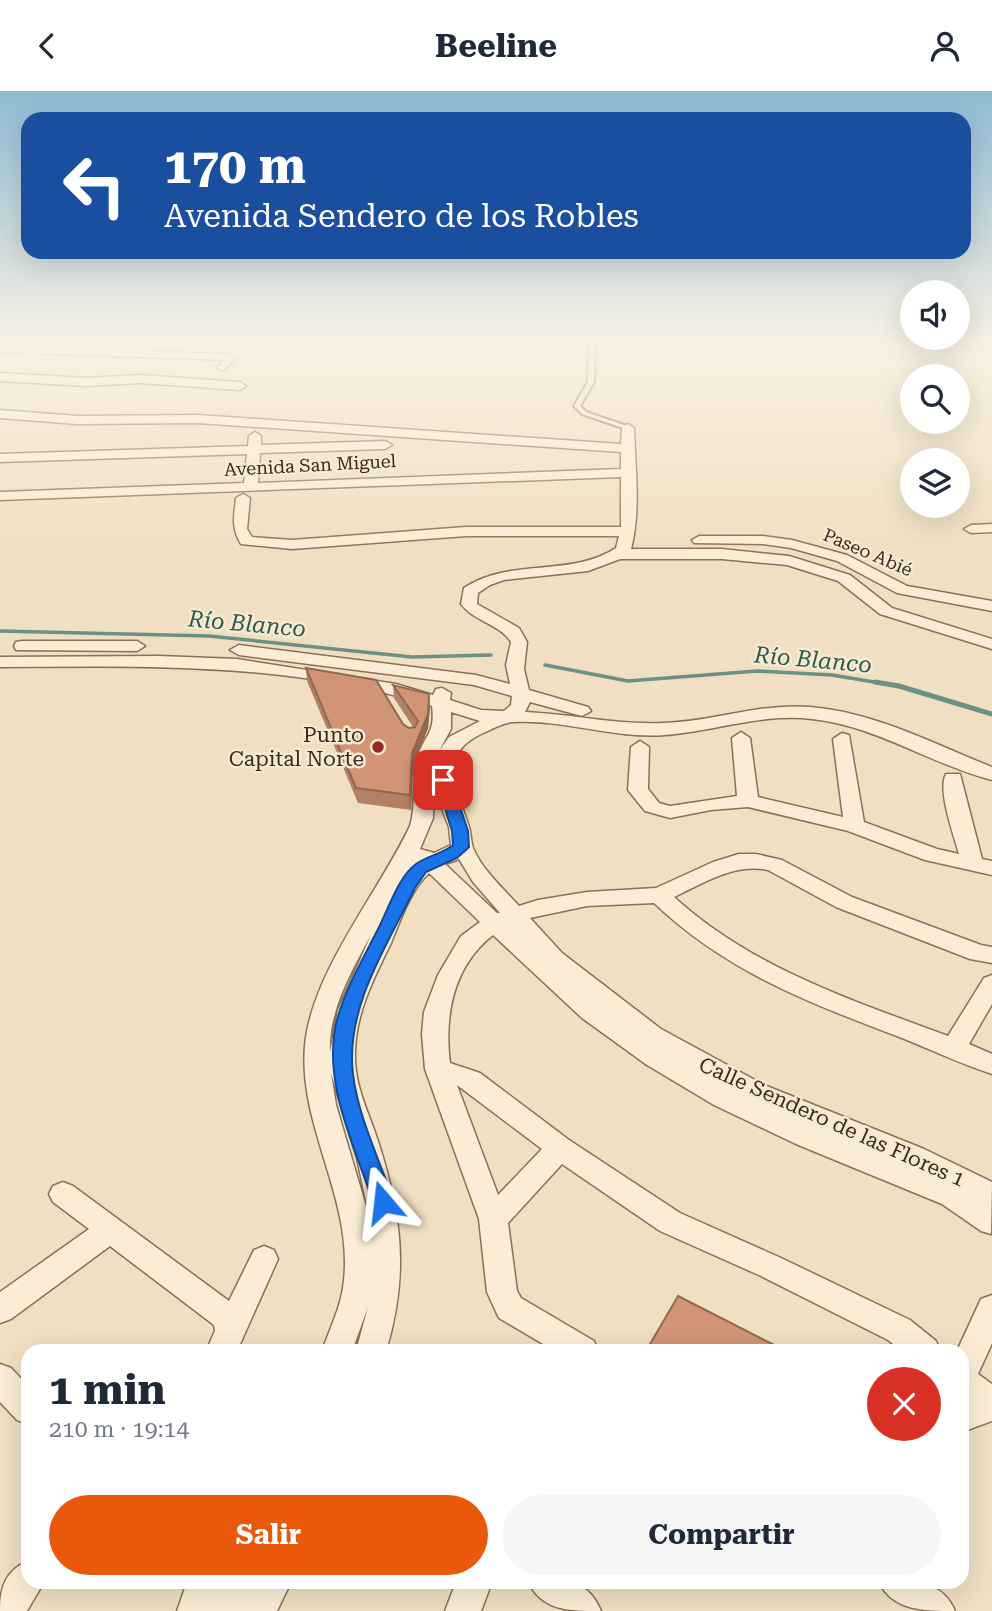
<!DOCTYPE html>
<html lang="es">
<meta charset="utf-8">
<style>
body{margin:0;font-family:"Roboto Serif",serif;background:#f6f6f7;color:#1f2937;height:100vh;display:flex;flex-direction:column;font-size:26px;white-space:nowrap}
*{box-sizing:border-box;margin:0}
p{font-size:23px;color:#747a83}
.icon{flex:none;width:38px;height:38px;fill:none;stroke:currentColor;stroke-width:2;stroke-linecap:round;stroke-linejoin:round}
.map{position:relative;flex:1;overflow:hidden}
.panel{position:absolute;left:21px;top:1253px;width:948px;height:245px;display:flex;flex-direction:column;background:#fff;border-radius:21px;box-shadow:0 7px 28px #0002}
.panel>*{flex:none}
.banner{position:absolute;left:21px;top:21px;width:950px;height:147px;border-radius:21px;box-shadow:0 7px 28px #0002;background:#1a4fa0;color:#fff;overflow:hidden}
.fabs{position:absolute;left:900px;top:189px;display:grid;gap:14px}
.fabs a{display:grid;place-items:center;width:70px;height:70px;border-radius:50%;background:#fff;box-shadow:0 7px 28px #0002;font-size:35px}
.pin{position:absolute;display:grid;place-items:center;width:60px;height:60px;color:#fff;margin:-30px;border-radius:14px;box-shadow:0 4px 10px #0006}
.me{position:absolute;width:77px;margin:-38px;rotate:343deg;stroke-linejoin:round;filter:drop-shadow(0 0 5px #0008)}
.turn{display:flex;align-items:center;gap:24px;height:147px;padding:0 28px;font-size:32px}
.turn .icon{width:91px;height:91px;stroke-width:2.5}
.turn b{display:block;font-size:49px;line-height:60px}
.round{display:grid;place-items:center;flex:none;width:74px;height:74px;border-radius:37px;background:#f6f6f7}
.summary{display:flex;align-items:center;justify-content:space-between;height:119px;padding:0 28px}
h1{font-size:42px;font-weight:700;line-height:52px}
.cta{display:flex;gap:14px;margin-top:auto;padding:14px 28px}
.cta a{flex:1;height:80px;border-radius:42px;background:#ea580c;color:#fff;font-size:28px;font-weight:700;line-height:80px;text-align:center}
.cta a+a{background:#f6f6f7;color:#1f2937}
header{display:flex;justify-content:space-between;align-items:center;height:91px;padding:0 28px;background:#fff;font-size:32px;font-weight:700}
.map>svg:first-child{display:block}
</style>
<header><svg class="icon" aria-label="back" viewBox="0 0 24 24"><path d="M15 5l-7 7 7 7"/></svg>Beeline<svg class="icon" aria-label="person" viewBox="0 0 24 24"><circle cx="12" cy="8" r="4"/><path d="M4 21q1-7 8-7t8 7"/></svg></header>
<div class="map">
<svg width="992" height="1520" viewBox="0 0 992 1520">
<rect width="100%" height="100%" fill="#f0dfc1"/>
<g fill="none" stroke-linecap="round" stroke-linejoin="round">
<g stroke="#6a9185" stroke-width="3.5">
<path d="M 0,540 L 209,545 L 412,566 L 491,564"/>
<path d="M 545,574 L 628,590 L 757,580 L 832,584 L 886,593"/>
</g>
<path stroke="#6a9185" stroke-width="5" d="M 875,591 L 899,595 L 992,623"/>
<g stroke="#8b6f57" stroke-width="4">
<path id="lane" d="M 589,252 L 595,252 L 594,291 L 580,315 L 586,321 L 630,336 L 630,338 L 626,338 L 582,323 L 574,315 L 588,291 Z"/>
</g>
<g stroke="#8b6f57" stroke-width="3">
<g id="street">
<path d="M 241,252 L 252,252 L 223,280 L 217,277 L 224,269 L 0,261 L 0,255 L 3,255 L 231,263 Z"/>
<path d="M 0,282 L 86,287 L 140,284 L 240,291 L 246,295 L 240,299 L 140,292 L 86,295 L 0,290 Z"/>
<path d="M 0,319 L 77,325 L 198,324 L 621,353 L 622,337 L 628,333 L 634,337 C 635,375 641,420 631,458 L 722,458 L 789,465 L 850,484 L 892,517 L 992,548 L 992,558 L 880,523 L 838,490 L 787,474 L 722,468 L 620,468 L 588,480 L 504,489 L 490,494 L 478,502 L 477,513 L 519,537 L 527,551 L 524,578 L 529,599 L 588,616 L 591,620 L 582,625 L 530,611 L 525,621 C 571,623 616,634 663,632 C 713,631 757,612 810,616 C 874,621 934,653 992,676 L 992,689 C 930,673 877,635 812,628 C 762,622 715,640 665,644 C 614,648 564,628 513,631 C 503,632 492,638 483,642 C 434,665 457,698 469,736 C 471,743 471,751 473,757 C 482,779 504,798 519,815 L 538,809 L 587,801 L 656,797 L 713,771 L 739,763 L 756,763 L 782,769 L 852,806 L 981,854 L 992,856 L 992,872 L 970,868 L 836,816 L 768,779 C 734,772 704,792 674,806 C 752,877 851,909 948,945 L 984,887 L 992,884 L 992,913 L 969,953 L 992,963 L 992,983 C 961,973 932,959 902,947 C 808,911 728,882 654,812 L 587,815 L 530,827 L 562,862 L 661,938 L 764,994 L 924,1058 L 992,1091 L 991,1143 L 981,1140 L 942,1113 L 796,1053 L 714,1014 L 647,974 L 582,927 L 493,844 C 453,875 444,925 450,972 L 480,982 L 569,1049 L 680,1122 L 781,1167 L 910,1229 L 936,1250 L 940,1260 L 902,1260 L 888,1249 L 761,1185 L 660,1140 L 562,1073 L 508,1132 L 517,1200 L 521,1207 L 594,1250 L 598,1260 L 555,1260 L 499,1227 L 487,1201 L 479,1128 L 425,978 L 422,943 L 424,921 L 438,884 L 461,845 L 480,831 L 429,782 C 410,800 401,828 391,852 C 374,887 355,923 355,963 C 354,994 369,1022 378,1050 C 402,1125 409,1184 386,1260 L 356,1260 L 368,1216 L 352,1260 L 322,1260 C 330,1237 342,1214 344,1189 C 353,1108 298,1035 305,955 C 311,882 379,801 410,735 C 417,713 411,690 417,668 C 423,645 436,643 432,615 C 292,571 145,575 0,576 L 0,566 L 159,565 L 237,568 L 396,593 L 433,604 L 436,598 L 442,597 L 451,602 L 450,609 L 481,619 L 504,620 L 511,614 L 512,605 L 474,594 L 239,564 L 230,559 L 239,554 L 476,584 L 510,593 L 506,574 L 511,551 C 500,533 473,530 461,513 L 464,497 C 511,466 570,487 616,457 L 619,445 L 466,445 L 292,458 L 241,453 C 231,437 234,425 236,407 L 243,403 L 250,407 L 247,438 L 252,446 L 292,449 L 466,436 L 621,436 L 621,386 L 0,409 L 0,401 L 244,392 L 247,363 L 0,371 L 0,363 L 248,355 L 249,345 L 255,341 L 261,345 L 261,354 L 385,350 L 392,354 L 385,358 L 260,362 L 258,392 L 621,378 L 621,361 L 198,332 L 77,333 L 0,327 ZM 451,621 L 480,630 L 449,646 L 439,660 L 451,638 ZM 434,697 L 449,736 L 451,754 L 434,762 L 420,758 L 433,727 ZM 459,768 L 473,791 L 500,822 L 497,822 L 445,773 ZM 371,844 L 338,919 L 330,961 C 328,920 352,879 371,844 ZM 331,982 L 357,1067 L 370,1129 L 336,1014 ZM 457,994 L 542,1058 L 498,1104 Z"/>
<path d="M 992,433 L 992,441 L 971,442 L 964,438 L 971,434 Z"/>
<path d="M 699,445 L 763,445 L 792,449 L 847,464 L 907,495 L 992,510 L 992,520 L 897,502 L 837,470 L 791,457 L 763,453 L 694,452 L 692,449 Z"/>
<path d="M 22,550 L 137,550 L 145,555 L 137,560 L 16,559 L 14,555 L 16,551 Z"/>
<path d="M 741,641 L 750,647 L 758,706 L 843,726 L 833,648 L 842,642 L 849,644 L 864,731 L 937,758 L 959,763 C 954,744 937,699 946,683 L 960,683 L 982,768 L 992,770 L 992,784 L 925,769 L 848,740 L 748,716 L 711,719 L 670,727 L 645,720 L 628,699 L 631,656 L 640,650 L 649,656 L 648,698 L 659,712 L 670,715 L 737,705 L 732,647 Z"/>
<path d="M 63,1091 L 73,1095 L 229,1210 L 254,1159 L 264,1155 L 274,1159 L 278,1168 L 237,1260 L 206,1260 L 215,1240 L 214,1234 L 110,1155 L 11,1228 L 0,1232 L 0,1201 L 89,1138 L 53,1111 L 49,1103 L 53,1095 Z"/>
<path d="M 992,1204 L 992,1252 L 978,1283 L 992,1293 L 992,1330 L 962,1341 L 962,1260 L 957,1260 L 981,1208 Z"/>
<path d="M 0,1273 L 11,1277 L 28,1295 L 28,1334 L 17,1329 L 0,1311 Z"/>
<path d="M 28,1470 L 28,1491 L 44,1491 L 27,1520 L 0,1520 C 0,1497 5,1480 28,1470 Z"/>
<path d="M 187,1491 L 253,1491 L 251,1497 L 254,1491 L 291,1491 L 277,1520 L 177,1520 Z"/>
<path d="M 456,1491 L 492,1491 L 481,1520 L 445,1520 Z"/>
<path d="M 528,1491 C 561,1491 586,1484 601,1520 C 568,1520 543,1520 528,1491 Z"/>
<path d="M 879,1491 C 910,1491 941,1487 955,1520 C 924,1520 893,1520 879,1491 Z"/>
</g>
</g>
<use href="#lane" fill="#fbedd5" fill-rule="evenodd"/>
<use href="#street" fill="#fbedd5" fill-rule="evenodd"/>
</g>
<path fill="#b48065" d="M 306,577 L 409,637 L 413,636 L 394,607 L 393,594 L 430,617 L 428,637 L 413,676 L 411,719 L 358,712 L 307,590 Z"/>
<path fill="#926852" d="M 429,603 L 430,617 L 428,637 L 413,676 L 411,719 L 410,704 L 412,662 Z"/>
<g fill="#d19575" stroke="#926852" stroke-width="2">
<path d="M 306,577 L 376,589 L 403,633 L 409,637 L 415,636 L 418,630 L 393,594 L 429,603 L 428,623 L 412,662 L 410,704 L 356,697 Z"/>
<path d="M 678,1205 L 786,1260 L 646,1260 Z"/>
</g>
<linearGradient id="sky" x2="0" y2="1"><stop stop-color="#8dbad4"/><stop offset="0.54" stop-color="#f8f1e3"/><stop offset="1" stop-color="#f8f1e3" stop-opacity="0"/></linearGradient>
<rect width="992" height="465" fill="url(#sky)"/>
<path fill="#1a73e8" stroke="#114b97" stroke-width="2" d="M 443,684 L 451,689 L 468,740 L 469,756 L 457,767 L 426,781 L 415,797 C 387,855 345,916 353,983 C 358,1026 380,1070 394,1111 L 391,1118 L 383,1120 L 376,1118 L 373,1111 C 354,1053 320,987 338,925 C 347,895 364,866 378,838 C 388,819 398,786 416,773 C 427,765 442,763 453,754 L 452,740 L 436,689 Z"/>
<circle fill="#9d242d" stroke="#f7ead1" stroke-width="2.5" cx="378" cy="656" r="7"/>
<g text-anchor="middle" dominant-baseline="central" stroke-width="5" stroke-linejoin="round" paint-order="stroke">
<g font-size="18" fill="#3a291d" stroke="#f7ead1">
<text transform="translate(310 374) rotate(-3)">Avenida San Miguel</text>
<text transform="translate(868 461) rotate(23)">Paseo Abié</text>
</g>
<g font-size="21" fill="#3a291d" stroke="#f7ead1" text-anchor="end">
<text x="364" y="644">Punto<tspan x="364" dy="24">Capital Norte</tspan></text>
</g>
<g font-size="21" fill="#3a291d" stroke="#f7ead1">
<text transform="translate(832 1031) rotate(24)">Calle Sendero de las Flores 1</text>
</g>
<g font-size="23" font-style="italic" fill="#2b5a54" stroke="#f7ead1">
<text transform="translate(247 533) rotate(5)">Río Blanco</text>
<text transform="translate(813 569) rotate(5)">Río Blanco</text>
</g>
</g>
</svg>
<div class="fabs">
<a><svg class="icon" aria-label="sound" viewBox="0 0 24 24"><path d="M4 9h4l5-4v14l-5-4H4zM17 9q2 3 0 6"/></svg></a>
<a><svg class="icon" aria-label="search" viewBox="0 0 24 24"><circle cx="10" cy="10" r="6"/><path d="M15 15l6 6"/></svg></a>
<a><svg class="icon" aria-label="layers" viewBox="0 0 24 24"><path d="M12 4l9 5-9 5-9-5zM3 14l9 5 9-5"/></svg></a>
</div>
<div class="pin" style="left:443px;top:689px;background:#d93025"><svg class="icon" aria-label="arrive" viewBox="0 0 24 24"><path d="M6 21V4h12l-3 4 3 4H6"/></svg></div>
<svg class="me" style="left:383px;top:1111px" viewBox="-20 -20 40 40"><path d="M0-17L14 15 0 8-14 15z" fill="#1a73e8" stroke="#fff" stroke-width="4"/></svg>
<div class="banner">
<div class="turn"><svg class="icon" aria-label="left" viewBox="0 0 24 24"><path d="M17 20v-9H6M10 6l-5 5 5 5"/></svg><div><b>170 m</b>Avenida Sendero de los Robles</div></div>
</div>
<section class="panel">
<div class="summary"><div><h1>1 min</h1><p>210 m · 19:14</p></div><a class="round" style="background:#d93025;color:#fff"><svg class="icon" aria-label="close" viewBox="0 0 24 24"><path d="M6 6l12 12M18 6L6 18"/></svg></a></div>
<div class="cta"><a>Salir</a><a>Compartir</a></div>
</section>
</div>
